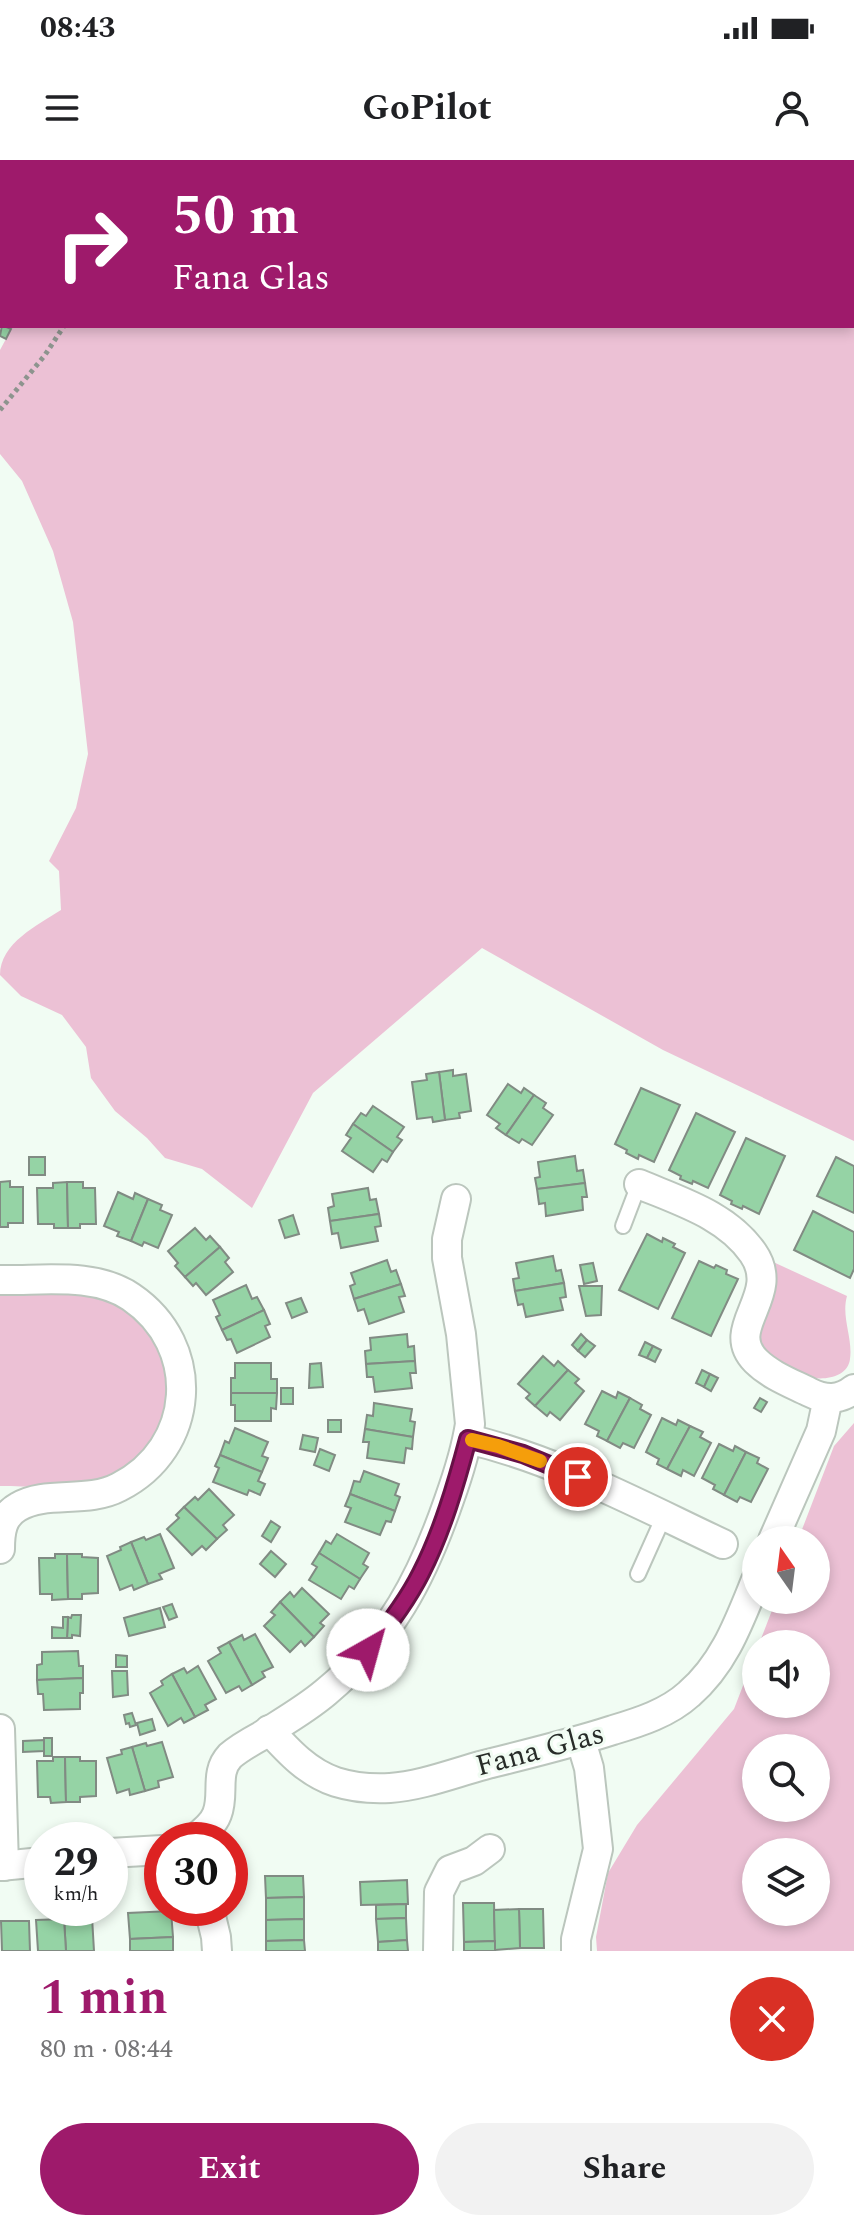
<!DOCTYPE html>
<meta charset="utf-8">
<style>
body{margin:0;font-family:Spectral,serif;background:#f2f2f2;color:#202124;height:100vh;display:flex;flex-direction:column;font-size:30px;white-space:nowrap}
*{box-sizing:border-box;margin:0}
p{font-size:26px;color:#757577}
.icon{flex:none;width:44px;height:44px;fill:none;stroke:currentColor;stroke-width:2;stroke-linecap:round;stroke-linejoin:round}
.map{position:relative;height:1791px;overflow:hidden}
.details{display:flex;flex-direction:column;background:#fff;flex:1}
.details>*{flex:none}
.guide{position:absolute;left:0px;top:0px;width:854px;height:168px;box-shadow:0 4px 12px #0003;background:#9e1a6b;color:#fff;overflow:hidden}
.needle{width:52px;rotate:346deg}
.controls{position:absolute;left:742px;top:1366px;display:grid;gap:16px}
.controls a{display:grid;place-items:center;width:88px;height:88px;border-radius:50%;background:#fff;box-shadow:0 4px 12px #0003;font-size:40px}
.speed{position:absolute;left:24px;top:1662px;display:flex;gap:16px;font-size:40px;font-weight:700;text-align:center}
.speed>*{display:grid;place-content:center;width:104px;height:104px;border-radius:50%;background:#fff;box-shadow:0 4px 12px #0003;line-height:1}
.speed small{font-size:20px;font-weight:400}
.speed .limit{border:12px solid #d22;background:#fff;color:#111}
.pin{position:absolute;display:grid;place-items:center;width:68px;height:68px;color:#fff;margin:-34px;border:4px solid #fff;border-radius:50%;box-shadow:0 2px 8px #0007}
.me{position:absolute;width:88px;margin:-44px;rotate:38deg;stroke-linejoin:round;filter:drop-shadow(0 0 6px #0008)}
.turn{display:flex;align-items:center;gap:28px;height:168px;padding:0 40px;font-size:36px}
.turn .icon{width:104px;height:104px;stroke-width:2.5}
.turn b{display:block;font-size:56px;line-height:68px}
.round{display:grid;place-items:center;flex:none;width:84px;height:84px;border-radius:42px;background:#f2f2f2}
.overview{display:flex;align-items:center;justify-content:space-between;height:136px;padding:0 40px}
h1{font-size:48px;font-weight:700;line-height:60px;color:#9e1a6b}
.button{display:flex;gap:16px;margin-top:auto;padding:16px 40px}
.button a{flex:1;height:92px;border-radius:48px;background:#9e1a6b;color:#fff;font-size:32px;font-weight:700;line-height:92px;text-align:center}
.button a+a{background:#f2f2f2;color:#202124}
.status{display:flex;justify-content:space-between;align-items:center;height:56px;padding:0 40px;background:#fff;direction:ltr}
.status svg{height:22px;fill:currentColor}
header{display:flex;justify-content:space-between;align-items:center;height:104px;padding:0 40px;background:#fff;font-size:36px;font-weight:700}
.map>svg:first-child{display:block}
</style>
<div class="status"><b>08:43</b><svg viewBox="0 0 49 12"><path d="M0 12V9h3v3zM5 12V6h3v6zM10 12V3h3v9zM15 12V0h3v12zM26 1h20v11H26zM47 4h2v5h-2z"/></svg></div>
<header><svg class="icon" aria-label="menu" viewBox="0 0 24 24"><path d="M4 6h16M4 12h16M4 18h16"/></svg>GoPilot<svg class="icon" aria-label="person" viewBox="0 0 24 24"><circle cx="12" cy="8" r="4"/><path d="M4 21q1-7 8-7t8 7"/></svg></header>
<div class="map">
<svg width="854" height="1791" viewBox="0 0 854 1791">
<rect width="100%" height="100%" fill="#f1fcf3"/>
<g fill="#ecc1d5" fill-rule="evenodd">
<path d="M 77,0 L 854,0 L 854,981 L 663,890 L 482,788 L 313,933 L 252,1048 L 202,1009 L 165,998 L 147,978 L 115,951 L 91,918 L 86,887 L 62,855 L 21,836 L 0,815 C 0,783 38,765 61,750 L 59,711 L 49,701 L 76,648 L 88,594 L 73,462 L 53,391 L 22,321 L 0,294 L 0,190 L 13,166 L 852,166 L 852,2 L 76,2 Z"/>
<path d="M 771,1101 L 847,1136 C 841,1157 853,1178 850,1199 C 848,1217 824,1221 809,1217 C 791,1213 773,1201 760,1189 L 758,1166 Z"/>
<path d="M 0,1133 C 30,1134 83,1128 110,1141 C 148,1159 177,1211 165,1253 C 159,1276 140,1298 120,1311 C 86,1332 39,1326 0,1326 Z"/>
<path d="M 854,1263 L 854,1791 L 597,1791 L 596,1777 L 608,1713 L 637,1665 L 734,1549 L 756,1492 L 756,1544 L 816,1544 L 816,1484 L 759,1484 L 776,1440 L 816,1440 L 816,1380 L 798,1380 L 834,1286 ZM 756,1588 L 816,1588 L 816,1648 L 756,1648 ZM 756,1692 L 816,1692 L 816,1752 L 756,1752 Z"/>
</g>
<g fill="#95d3a5" stroke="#818b83" stroke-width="2">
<path d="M 2,165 L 11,169 L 6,179 L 0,176 Z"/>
<path d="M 453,910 L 453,916 L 466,914 L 471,951 L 459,953 L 460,958 L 445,960 L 439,912 Z"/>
<path d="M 439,912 L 445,960 L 433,962 L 432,957 L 417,959 L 412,922 L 427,920 L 426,914 Z"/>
<path d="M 508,924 L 521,933 L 524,928 L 534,935 L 506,975 L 496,968 L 500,964 L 487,955 Z"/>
<path d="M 641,928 L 680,945 L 654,1002 L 639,995 L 638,999 L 626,993 L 627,990 L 615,984 Z"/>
<path d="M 534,935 L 546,943 L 543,948 L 553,955 L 532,985 L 522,979 L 519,983 L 506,975 Z"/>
<path d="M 373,946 L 404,967 L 397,977 L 402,980 L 393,992 L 353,964 L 361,953 L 366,956 Z"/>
<path d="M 696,953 L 735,972 L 708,1028 L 693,1021 L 692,1024 L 680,1019 L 681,1016 L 669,1010 Z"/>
<path d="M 353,964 L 393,992 L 387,1002 L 382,999 L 373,1012 L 342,991 L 351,978 L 346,975 Z"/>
<path d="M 746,978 L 785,996 L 759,1054 L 743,1046 L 742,1049 L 731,1044 L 732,1041 L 720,1035 Z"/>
<path d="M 575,996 L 577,1011 L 583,1010 L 585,1023 L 537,1029 L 535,1018 L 540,1017 L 538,1002 Z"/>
<rect x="29" y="997" width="16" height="18"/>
<path d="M 836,997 L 854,1006 L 854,1053 L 817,1036 Z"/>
<path d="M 10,1021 L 10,1027 L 23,1027 L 23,1063 L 8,1063 L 8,1067 L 0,1067 L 0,1022 Z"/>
<path d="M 67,1022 L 68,1068 L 54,1068 L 54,1064 L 38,1064 L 37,1028 L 53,1028 L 53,1023 Z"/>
<path d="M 67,1022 L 83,1022 L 83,1028 L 95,1028 L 96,1064 L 80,1064 L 80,1068 L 68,1068 Z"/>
<path d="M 585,1023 L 587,1037 L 582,1037 L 583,1050 L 546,1056 L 545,1043 L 539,1044 L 537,1029 Z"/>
<path d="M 368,1028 L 370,1040 L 376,1039 L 379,1054 L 330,1061 L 328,1048 L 334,1046 L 332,1034 Z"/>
<path d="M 118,1032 L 133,1039 L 135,1033 L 148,1039 L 131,1081 L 117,1076 L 119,1072 L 104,1066 Z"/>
<path d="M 148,1039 L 162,1045 L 160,1050 L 172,1055 L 158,1088 L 144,1082 L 142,1086 L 131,1081 Z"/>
<path d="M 813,1051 L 854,1072 L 854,1109 L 850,1118 L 794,1090 Z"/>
<path d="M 379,1054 L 381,1066 L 375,1067 L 378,1081 L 341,1088 L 338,1073 L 332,1074 L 330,1061 Z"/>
<path d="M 293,1055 L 299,1074 L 285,1078 L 279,1060 Z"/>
<path d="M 195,1068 L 206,1080 L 210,1076 L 220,1087 L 185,1117 L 175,1106 L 178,1103 L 168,1091 Z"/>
<path d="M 647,1074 L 662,1082 L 663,1078 L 675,1084 L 673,1087 L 685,1093 L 658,1149 L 619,1130 Z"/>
<path d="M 220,1087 L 229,1098 L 225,1102 L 233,1112 L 206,1135 L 196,1123 L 193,1126 L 185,1117 Z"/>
<path d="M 553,1096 L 556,1111 L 561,1110 L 564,1123 L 515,1131 L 513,1119 L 519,1118 L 516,1103 Z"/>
<path d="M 387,1100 L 391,1112 L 396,1110 L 401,1124 L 354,1139 L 350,1126 L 355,1124 L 351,1113 Z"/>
<path d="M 699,1101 L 714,1108 L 716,1105 L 727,1110 L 726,1114 L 738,1119 L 711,1176 L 672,1158 Z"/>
<path d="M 593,1103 L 597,1121 L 584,1124 L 580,1105 Z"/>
<path d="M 564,1123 L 566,1137 L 560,1138 L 563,1150 L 526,1157 L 523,1144 L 518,1145 L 515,1131 Z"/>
<path d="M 401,1124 L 405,1136 L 399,1137 L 404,1152 L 369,1164 L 364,1149 L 358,1151 L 354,1139 Z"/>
<path d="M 246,1125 L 252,1139 L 257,1137 L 264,1150 L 222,1170 L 216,1157 L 220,1155 L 213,1140 Z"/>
<path d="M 579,1126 L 602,1126 L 601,1155 L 586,1156 Z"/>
<path d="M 301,1138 L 307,1152 L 292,1158 L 286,1143 Z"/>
<path d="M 264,1150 L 270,1164 L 265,1166 L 270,1177 L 237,1193 L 231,1179 L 227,1180 L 222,1170 Z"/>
<path d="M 407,1174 L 408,1187 L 414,1186 L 415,1201 L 366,1204 L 365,1191 L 371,1190 L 370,1178 Z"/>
<path d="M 581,1174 L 587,1180 L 578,1191 L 572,1185 Z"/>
<path d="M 587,1180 L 595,1186 L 585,1197 L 578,1191 Z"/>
<path d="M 645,1182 L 653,1186 L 647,1198 L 639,1195 Z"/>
<path d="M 653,1186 L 661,1190 L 655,1202 L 647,1198 Z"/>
<path d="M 543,1196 L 554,1206 L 558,1201 L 568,1210 L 535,1246 L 526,1238 L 530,1234 L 518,1224 Z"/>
<path d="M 415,1201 L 416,1213 L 410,1213 L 412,1228 L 375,1232 L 373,1217 L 367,1217 L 366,1204 Z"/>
<path d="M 235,1203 L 271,1203 L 271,1219 L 277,1219 L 277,1233 L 231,1233 L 231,1218 L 235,1218 Z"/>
<path d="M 321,1203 L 323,1227 L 309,1228 L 310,1204 Z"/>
<path d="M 568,1210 L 579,1219 L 575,1223 L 584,1231 L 560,1260 L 550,1252 L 547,1256 L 535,1246 Z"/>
<path d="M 702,1210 L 710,1214 L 704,1227 L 696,1223 Z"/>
<path d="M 710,1214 L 718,1218 L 711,1231 L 704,1227 Z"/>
<rect x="281" y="1228" width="12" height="16"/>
<path d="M 602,1231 L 616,1238 L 618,1232 L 630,1238 L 607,1281 L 597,1276 L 599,1271 L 585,1264 Z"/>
<path d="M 231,1233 L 277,1233 L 276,1249 L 271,1248 L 271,1261 L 235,1261 L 235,1245 L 231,1245 Z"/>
<path d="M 630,1238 L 642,1245 L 640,1249 L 651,1255 L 634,1288 L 623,1283 L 620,1288 L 607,1281 Z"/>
<path d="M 760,1238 L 767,1242 L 761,1252 L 754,1248 Z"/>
<path d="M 374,1243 L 412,1249 L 410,1261 L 415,1262 L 413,1277 L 365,1269 L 367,1255 L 373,1256 Z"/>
<path d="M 662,1258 L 676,1265 L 678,1260 L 690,1266 L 667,1309 L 657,1304 L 659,1299 L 646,1292 Z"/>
<rect x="328" y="1260" width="13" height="12"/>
<path d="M 690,1266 L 703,1272 L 700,1277 L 711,1283 L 694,1316 L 683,1310 L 681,1316 L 667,1309 Z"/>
<path d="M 235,1268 L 268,1282 L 262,1296 L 268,1298 L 262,1312 L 220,1295 L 225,1281 L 229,1283 Z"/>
<path d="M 365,1269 L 413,1277 L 412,1289 L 406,1288 L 404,1303 L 367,1298 L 369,1282 L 363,1282 Z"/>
<path d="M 303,1275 L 318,1278 L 315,1292 L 300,1289 Z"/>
<path d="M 719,1284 L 733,1291 L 735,1286 L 746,1292 L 724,1335 L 713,1329 L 715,1325 L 702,1318 Z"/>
<path d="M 320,1289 L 335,1295 L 329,1311 L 314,1305 Z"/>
<path d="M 746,1292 L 759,1298 L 757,1303 L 768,1309 L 751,1342 L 740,1337 L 737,1342 L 724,1335 Z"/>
<path d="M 220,1295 L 262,1312 L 258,1321 L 265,1324 L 260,1335 L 249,1330 L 247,1335 L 213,1322 L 219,1308 L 215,1306 Z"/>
<path d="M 364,1311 L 399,1324 L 395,1335 L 400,1337 L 395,1351 L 350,1334 L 354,1321 L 360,1322 Z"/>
<path d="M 209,1329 L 234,1355 L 223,1365 L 227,1370 L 217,1379 L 184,1347 L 195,1337 L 198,1340 Z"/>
<path d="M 350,1334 L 395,1351 L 391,1362 L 386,1361 L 380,1375 L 345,1362 L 351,1348 L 345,1346 Z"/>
<path d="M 184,1347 L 217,1379 L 206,1390 L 202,1386 L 192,1395 L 167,1369 L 179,1358 L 176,1355 Z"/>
<path d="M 271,1361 L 280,1367 L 271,1382 L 262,1376 Z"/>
<path d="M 160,1374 L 174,1408 L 159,1414 L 162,1419 L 148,1424 L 131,1382 L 144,1377 L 146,1380 Z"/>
<path d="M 337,1374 L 369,1393 L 363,1404 L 368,1407 L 360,1419 L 319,1393 L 326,1381 L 331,1384 Z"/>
<path d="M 131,1382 L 148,1424 L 134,1430 L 132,1425 L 120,1430 L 107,1396 L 121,1390 L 120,1387 Z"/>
<path d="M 271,1391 L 286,1404 L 275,1417 L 260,1404 Z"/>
<path d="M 319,1393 L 360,1419 L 354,1429 L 349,1426 L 341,1439 L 309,1420 L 317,1407 L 312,1404 Z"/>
<path d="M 55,1394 L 67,1394 L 68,1439 L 52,1440 L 52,1434 L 40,1434 L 39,1398 L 55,1398 Z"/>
<path d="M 67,1394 L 82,1394 L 82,1397 L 98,1398 L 98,1433 L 82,1434 L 82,1439 L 68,1439 Z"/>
<path d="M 302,1428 L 329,1454 L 320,1463 L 324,1466 L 314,1477 L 280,1442 L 290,1432 L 294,1437 Z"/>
<path d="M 280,1442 L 314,1477 L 305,1486 L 301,1481 L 290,1492 L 264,1466 L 275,1455 L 271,1452 Z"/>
<path d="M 172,1444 L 177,1457 L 169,1460 L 163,1447 Z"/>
<path d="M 160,1448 L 165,1467 L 129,1476 L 124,1458 Z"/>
<path d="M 72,1455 L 81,1455 L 80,1476 L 72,1475 L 72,1478 L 67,1478 L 68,1457 L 71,1458 Z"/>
<path d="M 63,1457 L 68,1457 L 67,1478 L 52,1478 L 52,1467 L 63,1468 Z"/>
<path d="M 255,1474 L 273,1507 L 262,1512 L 265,1517 L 252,1525 L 229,1482 L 242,1475 L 244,1480 Z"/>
<path d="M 229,1482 L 252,1525 L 242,1531 L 239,1526 L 226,1533 L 208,1501 L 221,1493 L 218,1488 Z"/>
<path d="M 78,1491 L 79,1506 L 83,1506 L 83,1518 L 37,1520 L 37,1505 L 42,1504 L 42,1492 Z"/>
<path d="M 116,1495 L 127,1496 L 127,1507 L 116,1507 Z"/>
<path d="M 198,1506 L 216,1539 L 205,1545 L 208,1550 L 195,1557 L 172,1514 L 184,1508 L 187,1513 Z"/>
<path d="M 112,1511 L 127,1511 L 128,1535 L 113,1537 Z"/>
<path d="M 172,1514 L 195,1557 L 184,1563 L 181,1558 L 168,1566 L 150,1533 L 163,1525 L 161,1521 Z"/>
<path d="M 83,1518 L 83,1533 L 80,1533 L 80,1549 L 44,1550 L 43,1534 L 38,1534 L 37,1520 Z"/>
<path d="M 132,1553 L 136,1565 L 130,1567 L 129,1563 L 126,1564 L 124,1555 Z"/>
<path d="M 152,1559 L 155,1570 L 140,1575 L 137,1563 Z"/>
<rect x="44" y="1578" width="8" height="18"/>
<path d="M 44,1580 L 44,1591 L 23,1592 L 23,1581 Z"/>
<path d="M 162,1582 L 173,1617 L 158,1621 L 159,1627 L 145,1631 L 132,1587 L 146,1583 L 147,1586 Z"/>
<path d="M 132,1587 L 145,1631 L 130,1635 L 129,1629 L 117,1633 L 107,1598 L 122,1594 L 121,1590 Z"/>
<path d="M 53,1597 L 65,1597 L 66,1642 L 51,1643 L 50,1637 L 38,1637 L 37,1601 L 53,1601 Z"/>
<path d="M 65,1597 L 80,1597 L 80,1601 L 96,1601 L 96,1636 L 80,1637 L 80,1642 L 66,1642 Z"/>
<path d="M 265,1716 L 303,1716 L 304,1737 L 266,1738 Z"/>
<path d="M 407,1720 L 408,1744 L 361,1745 L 360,1722 Z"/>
<path d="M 304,1737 L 304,1759 L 266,1760 L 266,1738 Z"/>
<path d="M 463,1743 L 494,1743 L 495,1781 L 464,1782 Z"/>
<path d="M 406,1744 L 406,1758 L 376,1759 L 376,1745 Z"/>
<path d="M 519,1749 L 543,1749 L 544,1788 L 520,1788 Z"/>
<path d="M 519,1749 L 520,1788 L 495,1790 L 494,1750 Z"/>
<path d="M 171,1751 L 173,1777 L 130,1779 L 128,1753 Z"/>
<path d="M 92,1757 L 94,1791 L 66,1791 L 64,1759 Z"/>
<path d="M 406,1758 L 407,1780 L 378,1782 L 376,1759 Z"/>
<path d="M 64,1759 L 66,1791 L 38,1791 L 36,1760 Z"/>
<path d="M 304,1759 L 304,1780 L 266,1781 L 266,1760 Z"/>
<path d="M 1,1761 L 29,1761 L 30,1791 L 2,1791 Z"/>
<path d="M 173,1777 L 173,1791 L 130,1791 L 130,1779 Z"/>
<path d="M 304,1780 L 305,1791 L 266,1791 L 266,1781 Z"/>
<path d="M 407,1780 L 408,1791 L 378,1791 L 378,1782 Z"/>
<path d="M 495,1781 L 495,1791 L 464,1791 L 464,1782 Z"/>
</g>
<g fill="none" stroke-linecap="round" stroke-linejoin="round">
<g stroke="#bbc6bd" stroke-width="18">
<g id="service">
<path d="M 623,1066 L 639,1024"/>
<path d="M 638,1414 L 664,1356"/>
</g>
</g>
<g stroke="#bbc6bd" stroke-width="32">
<g id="minor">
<path d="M 639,1024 C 679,1041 727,1055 753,1093 C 783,1136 722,1167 756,1201 C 770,1215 791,1223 809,1232 C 825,1240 839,1241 854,1229"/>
<path d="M 0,1120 C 42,1121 94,1112 131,1137 C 203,1186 196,1288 119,1327 C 87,1344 46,1330 18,1347 C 2,1356 0,1372 0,1389"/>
<path d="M 468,1279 C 557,1300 640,1345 723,1384"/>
<path d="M 773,1380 L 821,1271 L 828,1238"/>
<path d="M 0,1569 L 4,1706"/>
<path d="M 269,1570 C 288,1591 308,1613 336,1622 C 352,1627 372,1629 390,1628 C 421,1626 454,1613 484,1605 C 527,1594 570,1584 613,1570 C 640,1562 668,1553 689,1534 C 724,1504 739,1462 756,1420"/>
<path d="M 193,1680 C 202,1673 213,1665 217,1654 C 225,1634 214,1613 230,1596 C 239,1588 250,1582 261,1576 C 283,1562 306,1549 326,1532 C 391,1478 422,1418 449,1340 C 458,1315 466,1290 470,1264 L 461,1174 L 447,1098 L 447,1079 L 456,1039"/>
<path d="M 110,1693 L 162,1690"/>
<path d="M 0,1706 L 42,1702"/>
<path d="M 209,1748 L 216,1777 L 217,1791"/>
<path d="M 438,1791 L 439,1732 L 450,1710 L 474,1701 L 490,1689"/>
<path d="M 576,1791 L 576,1779 L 598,1689 L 589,1608 L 581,1581"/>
</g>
</g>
<g stroke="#8d948e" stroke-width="5" stroke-dasharray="4 4" stroke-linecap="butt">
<path d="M 126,2 L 126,0"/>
<path d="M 0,250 L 45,195 L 64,166"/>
</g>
<use href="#service" stroke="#fff" stroke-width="14"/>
<use href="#minor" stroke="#fff" stroke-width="28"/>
</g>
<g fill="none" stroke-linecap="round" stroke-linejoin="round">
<g stroke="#671146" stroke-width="20">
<path id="route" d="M 368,1490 C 388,1466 407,1441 421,1413 C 442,1372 456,1324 468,1279 L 523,1294 L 578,1317"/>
</g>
<use href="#route" stroke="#9e1a6b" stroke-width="14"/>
<path stroke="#f59e0b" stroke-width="14" d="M 472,1280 L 498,1286 L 540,1301"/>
</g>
<g text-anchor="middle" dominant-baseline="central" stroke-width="6" stroke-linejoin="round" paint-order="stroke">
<g font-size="30" fill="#282c29" stroke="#f1fcf3">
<text transform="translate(540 1590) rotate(-15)">Fana Glas</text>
</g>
</g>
</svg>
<div class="controls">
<a><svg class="needle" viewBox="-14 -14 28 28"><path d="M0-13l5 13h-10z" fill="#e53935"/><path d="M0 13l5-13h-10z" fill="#757577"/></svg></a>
<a><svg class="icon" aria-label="sound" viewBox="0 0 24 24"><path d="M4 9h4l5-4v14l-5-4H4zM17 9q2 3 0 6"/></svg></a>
<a><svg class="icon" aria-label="search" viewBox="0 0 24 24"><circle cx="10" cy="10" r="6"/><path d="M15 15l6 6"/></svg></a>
<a><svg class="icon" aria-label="layers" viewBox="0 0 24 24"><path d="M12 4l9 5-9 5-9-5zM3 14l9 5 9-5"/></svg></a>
</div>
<div class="speed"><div>29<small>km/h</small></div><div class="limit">30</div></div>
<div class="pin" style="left:578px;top:1317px;background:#d93025"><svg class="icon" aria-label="arrive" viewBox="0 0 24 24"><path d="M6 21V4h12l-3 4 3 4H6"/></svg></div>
<svg class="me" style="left:368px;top:1490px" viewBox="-20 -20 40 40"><circle r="19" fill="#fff"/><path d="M0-13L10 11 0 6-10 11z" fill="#9e1a6b"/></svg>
<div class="guide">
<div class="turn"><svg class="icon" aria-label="right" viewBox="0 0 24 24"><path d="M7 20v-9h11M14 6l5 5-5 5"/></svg><div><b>50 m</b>Fana Glas</div></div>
</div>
</div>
<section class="details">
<div class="overview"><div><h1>1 min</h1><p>80 m · 08:44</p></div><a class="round" style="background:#d93025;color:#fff"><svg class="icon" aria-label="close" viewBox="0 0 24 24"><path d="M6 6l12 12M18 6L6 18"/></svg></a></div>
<div class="button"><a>Exit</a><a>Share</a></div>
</section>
